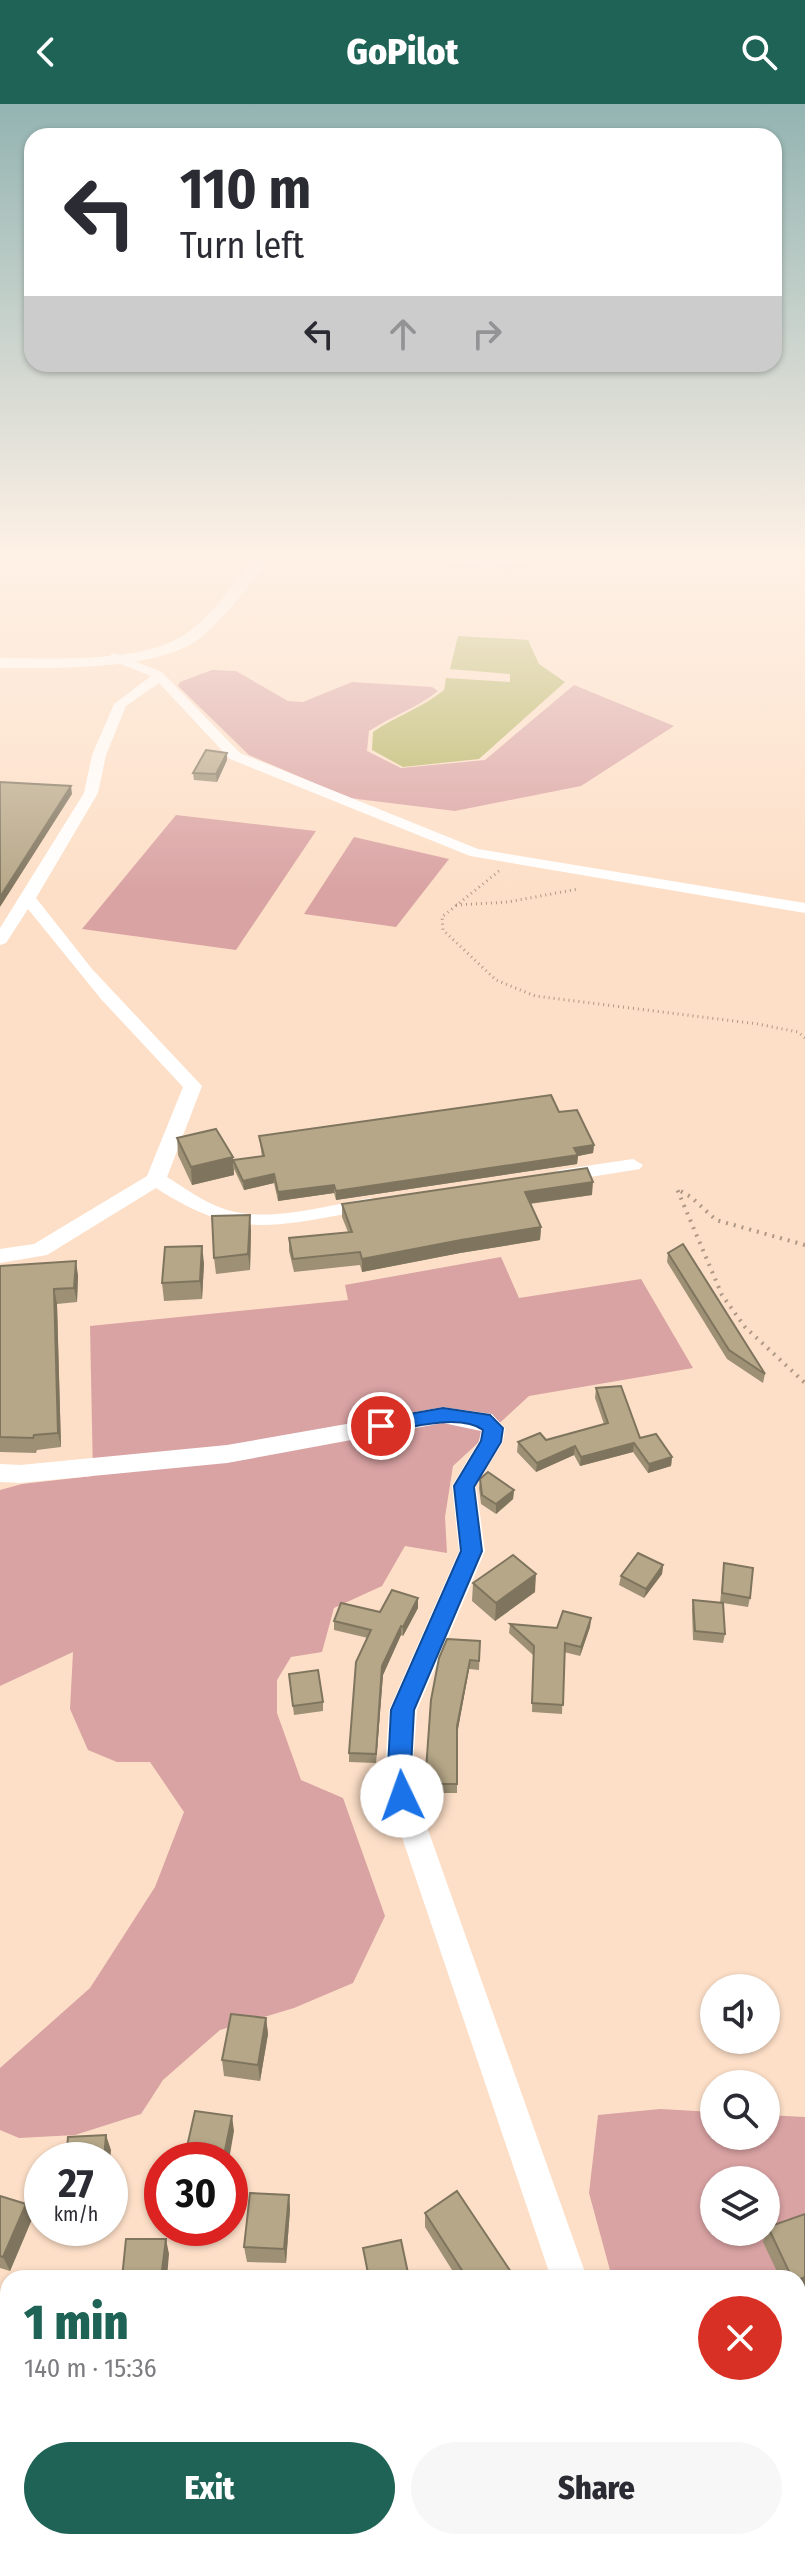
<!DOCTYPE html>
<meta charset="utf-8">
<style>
body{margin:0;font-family:"Fira Sans Condensed",sans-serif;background:#f7f7f7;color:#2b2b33;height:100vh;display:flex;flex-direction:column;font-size:30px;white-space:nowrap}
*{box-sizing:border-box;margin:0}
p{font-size:26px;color:#7c7c81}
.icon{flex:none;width:44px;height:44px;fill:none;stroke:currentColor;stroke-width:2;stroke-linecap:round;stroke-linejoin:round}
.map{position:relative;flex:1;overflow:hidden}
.panel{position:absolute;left:0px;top:2166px;width:806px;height:280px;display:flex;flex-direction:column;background:#fff;border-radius:24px 24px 0 0;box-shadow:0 2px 6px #0004}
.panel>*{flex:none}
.top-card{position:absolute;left:24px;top:24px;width:758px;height:244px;border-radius:24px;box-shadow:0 2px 6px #0004;background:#fff;color:#2b2b33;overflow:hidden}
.tools{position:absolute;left:700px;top:1870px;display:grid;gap:16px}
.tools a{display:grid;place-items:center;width:80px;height:80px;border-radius:50%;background:#fff;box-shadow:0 2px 6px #0004;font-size:40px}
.speed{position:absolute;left:24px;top:2038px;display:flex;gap:16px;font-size:40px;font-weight:700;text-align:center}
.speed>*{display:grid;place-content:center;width:104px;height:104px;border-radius:50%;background:#fff;box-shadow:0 2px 6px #0004;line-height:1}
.speed small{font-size:20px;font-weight:400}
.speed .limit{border:12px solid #d22;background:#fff;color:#111}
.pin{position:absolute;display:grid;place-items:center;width:68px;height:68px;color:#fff;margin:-34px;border:4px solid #fff;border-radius:50%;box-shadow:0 2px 8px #0007}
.me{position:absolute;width:88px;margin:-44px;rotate:357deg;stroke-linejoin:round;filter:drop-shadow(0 0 6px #0008)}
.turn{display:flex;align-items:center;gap:28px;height:168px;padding:0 24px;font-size:36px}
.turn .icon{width:104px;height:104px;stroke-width:2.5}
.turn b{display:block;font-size:56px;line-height:68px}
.lanes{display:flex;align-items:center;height:76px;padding:0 24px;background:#0003;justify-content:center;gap:40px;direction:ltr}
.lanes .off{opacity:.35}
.round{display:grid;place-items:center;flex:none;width:84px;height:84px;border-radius:42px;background:#f7f7f7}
.overview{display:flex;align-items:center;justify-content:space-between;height:136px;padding:0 24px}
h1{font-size:48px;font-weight:800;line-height:60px;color:#1e6355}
.action{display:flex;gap:16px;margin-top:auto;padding:16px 24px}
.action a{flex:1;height:92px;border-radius:48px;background:#1e6355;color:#fff;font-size:32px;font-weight:800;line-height:92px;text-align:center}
.action a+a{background:#f7f7f7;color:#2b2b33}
header{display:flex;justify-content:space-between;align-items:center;height:104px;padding:0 24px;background:#1e6355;color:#fff;font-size:36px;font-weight:800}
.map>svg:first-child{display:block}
</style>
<header><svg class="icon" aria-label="back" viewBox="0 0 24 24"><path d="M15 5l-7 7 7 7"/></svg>GoPilot<svg class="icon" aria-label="search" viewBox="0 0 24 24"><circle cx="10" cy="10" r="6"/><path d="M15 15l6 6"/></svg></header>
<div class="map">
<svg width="805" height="2446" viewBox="0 0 805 2446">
<rect width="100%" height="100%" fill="#fddfc7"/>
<g fill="#d9a2a3" fill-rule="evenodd">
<path d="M 212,566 L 236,567 L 288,597 L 303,598 L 352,578 L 432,583 L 438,587 C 417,604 392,612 369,627 L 367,647 L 401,664 L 485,656 L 574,581 L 674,622 L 581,682 L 455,707 L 349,694 L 249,651 L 178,582 L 180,578 Z"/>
<path d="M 176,711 L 316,727 L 236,846 L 82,825 Z"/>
<path d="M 354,733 L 449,755 L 396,823 L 304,810 Z"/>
<path d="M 501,1153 L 519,1194 L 641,1175 L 693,1264 L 529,1292 L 453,1362 L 445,1413 L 447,1449 L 405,1442 L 382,1482 L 334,1504 L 322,1548 L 291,1553 L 277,1576 L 277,1609 L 301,1676 L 343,1694 L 385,1812 L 353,1879 L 294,1904 L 220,1926 L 163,1976 L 141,2010 L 75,2031 L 19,2034 L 0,2026 L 0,1964 L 90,1884 L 155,1783 L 184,1708 L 150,1658 L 117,1658 L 88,1646 L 70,1605 L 73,1548 L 0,1582 L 0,1386 L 22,1380 L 93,1372 L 90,1222 L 348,1196 L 345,1181 Z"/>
<path d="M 660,2005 L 714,2008 L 714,2032 L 766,2032 L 766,2011 L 805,2013 L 805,2446 L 732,2446 L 727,2438 L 798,2438 L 798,2174 L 613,2174 L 611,2170 L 589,2089 L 598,2011 ZM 714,2076 L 766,2076 L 766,2128 L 714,2128 Z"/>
</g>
<path fill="#b4b462" d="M 458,532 L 528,536 L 539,560 L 565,578 L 479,655 L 403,663 L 372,646 L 373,628 C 396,612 422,604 444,586 L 446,574 L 510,578 L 510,570 L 450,565 Z"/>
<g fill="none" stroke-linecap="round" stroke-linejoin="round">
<g stroke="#af9886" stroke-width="3" stroke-dasharray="1 4" stroke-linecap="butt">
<path d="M 499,767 L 442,813 L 443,826 L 496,876 L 535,892 L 758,920 L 798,928 L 805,934"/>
<path d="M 456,801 L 508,798 L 578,785"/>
</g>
<path stroke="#af9886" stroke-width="4" stroke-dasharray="2 6" stroke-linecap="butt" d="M 805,1141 L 716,1116 L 691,1093 L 677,1085 L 722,1191 L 745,1223 L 805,1279"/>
<g fill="#fff" fill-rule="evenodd">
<path d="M 412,448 L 489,453 L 566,448 C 539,465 439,466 412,448 Z"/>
<path d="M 114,549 L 162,568 L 240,649 L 478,745 L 805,799 L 805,809 L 470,752 L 230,655 L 159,579 L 126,602 L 106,651 L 98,689 L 36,794 L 92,865 L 202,982 L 167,1073 C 186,1085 205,1099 227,1106 C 272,1119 327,1101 371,1094 L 381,1100 C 373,1110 353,1109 340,1111 C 260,1126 226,1129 156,1084 L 47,1151 L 0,1159 L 0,1145 L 34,1140 L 147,1072 L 183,983 L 101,895 L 28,805 L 6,839 L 0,841 L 0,824 L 84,689 L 92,651 L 114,600 L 151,572 L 110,556 L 108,553 Z"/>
<path d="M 633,1055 L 643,1061 L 640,1065 L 559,1078 L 549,1072 L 559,1066 Z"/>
<path d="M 443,1303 L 492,1310 L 505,1324 L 503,1338 L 476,1382 L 485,1447 L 417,1606 L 413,1663 L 416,1692 L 587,2174 L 551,2174 L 388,1692 L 385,1663 L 389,1606 L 459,1447 L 452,1382 L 479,1337 L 481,1327 L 443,1319 L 227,1359 L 20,1379 L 0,1378 L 0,1360 L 20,1361 L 227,1341 Z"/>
<path d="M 641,2438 L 681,2438 L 684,2446 L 644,2446 Z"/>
</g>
<path fill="#fff" fill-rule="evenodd" d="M 263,448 L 277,448 C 256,472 223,517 199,535 C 156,567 52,564 0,564 L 0,554 C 52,554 144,560 187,529 C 217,508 236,473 263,448 Z"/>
</g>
<g fill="#9d9075">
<path d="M 227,649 L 227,656 L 217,678 L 194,676 L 193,669 Z"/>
<path d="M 559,1008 L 594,1041 L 593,1049 L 578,1052 L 577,1060 L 336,1096 L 334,1089 L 278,1097 L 274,1079 L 244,1086 L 234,1065 L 233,1056 L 262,1053 L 259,1032 Z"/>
<path d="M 177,1034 L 233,1053 L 234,1071 L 192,1081 L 178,1051 Z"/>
<path d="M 592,1091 L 530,1100 L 541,1123 L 540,1136 L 460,1149 L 362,1168 L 360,1161 L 294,1168 L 289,1147 L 289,1134 L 348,1128 L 342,1113 L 342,1100 Z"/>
<path d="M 251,1126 L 250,1166 L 216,1170 L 214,1154 Z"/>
<path d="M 668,1149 L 765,1270 L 763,1279 L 727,1255 L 667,1158 Z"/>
<path d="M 204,1159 L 202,1195 L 164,1197 L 162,1179 Z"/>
<path d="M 0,1162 L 78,1171 L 77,1198 L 57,1200 L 61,1343 L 37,1346 L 36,1349 L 0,1348 Z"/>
<path d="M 596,1284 L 640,1334 L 672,1353 L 671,1362 L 648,1369 L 633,1348 L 580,1362 L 574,1351 L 536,1368 L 517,1348 L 518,1338 L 546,1336 L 604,1320 L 595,1294 Z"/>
<path d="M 480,1375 L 514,1386 L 513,1395 L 496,1410 L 481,1400 L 479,1384 Z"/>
<path d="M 724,1459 L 750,1494 L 748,1503 L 723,1499 L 725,1530 L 723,1539 L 693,1536 L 692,1506 L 693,1496 L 720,1499 Z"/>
<path d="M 663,1461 L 662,1470 L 644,1494 L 619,1481 L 621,1472 Z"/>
<path d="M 473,1479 L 535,1488 L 495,1517 L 472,1497 Z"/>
<path d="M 418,1504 L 403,1532 L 401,1531 L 383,1571 L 376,1659 L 349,1658 L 349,1649 L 368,1534 L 334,1526 L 334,1517 L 380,1508 Z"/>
<path d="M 591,1514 L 590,1523 L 580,1552 L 564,1548 L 562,1610 L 532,1608 L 533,1551 L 509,1529 L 510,1520 L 557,1524 Z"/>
<path d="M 480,1537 L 479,1566 L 469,1565 L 457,1629 L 457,1689 L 425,1689 L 431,1596 Z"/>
<path d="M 289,1570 L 323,1598 L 323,1607 L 294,1611 Z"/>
<path d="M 266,1914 L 268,1930 L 260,1977 L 224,1972 L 222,1956 Z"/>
<path d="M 289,2091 L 290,2105 L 286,2159 L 247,2158 L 244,2143 Z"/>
<path d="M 0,2092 L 32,2115 L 10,2167 L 0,2164 Z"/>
<path d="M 425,2109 L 515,2174 L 457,2174 L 425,2123 Z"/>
<path d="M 768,2123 L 798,2174 L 780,2174 L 763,2138 Z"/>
<path d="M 363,2144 L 408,2169 L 408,2174 L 368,2174 Z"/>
<path d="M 233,2438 L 283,2438 L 283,2439 Z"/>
<path d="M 326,2438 L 558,2438 L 557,2443 L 326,2440 Z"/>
</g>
<g fill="#7f755f">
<path d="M 227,649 L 227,656 L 217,678 L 216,670 Z"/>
<path d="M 71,682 L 72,690 L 0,803 L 0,793 Z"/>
<path d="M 594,1041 L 593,1049 L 578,1052 L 577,1060 L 336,1096 L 336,1087 Z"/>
<path d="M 233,1053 L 234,1071 L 192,1081 L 191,1063 Z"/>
<path d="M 274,1070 L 274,1079 L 244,1086 L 243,1077 Z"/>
<path d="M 593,1078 L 592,1091 L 525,1100 L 525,1088 Z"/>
<path d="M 334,1081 L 334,1089 L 278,1097 L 278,1088 Z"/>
<path d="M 250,1111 L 251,1126 L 250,1166 L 248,1150 Z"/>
<path d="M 541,1123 L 540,1136 L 460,1149 L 362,1168 L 362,1155 L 461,1136 Z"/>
<path d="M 202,1142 L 204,1159 L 202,1195 L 200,1177 Z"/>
<path d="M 76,1157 L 78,1171 L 77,1198 L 74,1184 Z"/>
<path d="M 54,1185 L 57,1200 L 61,1343 L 58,1329 Z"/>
<path d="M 634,1339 L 633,1348 L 580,1362 L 581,1353 Z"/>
<path d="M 575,1342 L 574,1351 L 536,1368 L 537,1359 Z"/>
<path d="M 672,1353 L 671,1362 L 648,1369 L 649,1360 Z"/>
<path d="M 514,1386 L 513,1395 L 496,1410 L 496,1400 Z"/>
<path d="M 663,1461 L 662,1470 L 644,1494 L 646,1485 Z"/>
<path d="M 536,1470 L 535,1488 L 495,1517 L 496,1499 Z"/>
<path d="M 418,1494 L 418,1504 L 403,1532 L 403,1523 Z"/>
<path d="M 591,1514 L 590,1523 L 580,1552 L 581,1543 Z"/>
<path d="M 401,1522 L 401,1531 L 383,1571 L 376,1659 L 382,1562 Z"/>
<path d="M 470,1556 L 469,1565 L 457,1631 L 457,1622 Z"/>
<path d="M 266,1914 L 268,1930 L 260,1977 L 258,1961 Z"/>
<path d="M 232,2012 L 234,2027 L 229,2056 L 223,2056 Z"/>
<path d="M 106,2031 L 111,2046 L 110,2056 L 104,2056 Z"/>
<path d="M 289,2091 L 290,2105 L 286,2159 L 284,2145 Z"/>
<path d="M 26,2100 L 32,2115 L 10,2167 L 3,2153 Z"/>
<path d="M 166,2135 L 169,2150 L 167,2174 L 161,2174 Z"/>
<path d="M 805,2173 L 805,2185 L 798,2188 L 798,2176 Z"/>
<path d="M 8,2269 L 8,2308 L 3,2334 L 0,2328 L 0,2311 Z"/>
</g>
<g fill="#b6a788" stroke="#7f755f" stroke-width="2">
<path d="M 206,646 L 227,649 L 216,670 L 193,669 Z"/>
<path d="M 0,678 L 71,682 L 0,793 Z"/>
<path d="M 551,991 L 559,1008 L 577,1006 L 594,1041 L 574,1044 L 578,1051 L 336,1087 L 334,1081 L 278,1088 L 274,1070 L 243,1077 L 233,1056 L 264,1052 L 259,1032 Z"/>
<path d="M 216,1025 L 233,1053 L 191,1063 L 177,1034 Z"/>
<path d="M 587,1064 L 593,1078 L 525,1088 L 541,1123 L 461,1136 L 362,1155 L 360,1148 L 293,1155 L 289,1134 L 352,1128 L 342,1100 Z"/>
<path d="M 250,1111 L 248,1150 L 214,1154 L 212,1112 Z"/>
<path d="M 683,1140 L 765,1270 L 729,1246 L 668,1149 Z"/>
<path d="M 202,1142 L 200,1177 L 162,1179 L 165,1143 Z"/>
<path d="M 76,1157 L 74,1184 L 54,1185 L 58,1329 L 34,1331 L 33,1334 L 0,1333 L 0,1162 Z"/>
<path d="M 621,1282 L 640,1334 L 656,1330 L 672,1353 L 649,1360 L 634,1339 L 581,1353 L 575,1342 L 537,1359 L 518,1338 L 540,1329 L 546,1336 L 608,1319 L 596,1284 Z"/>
<path d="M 488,1368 L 514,1386 L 496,1400 L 482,1391 L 480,1375 Z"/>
<path d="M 638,1449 L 663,1461 L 646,1485 L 621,1472 Z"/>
<path d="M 513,1451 L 536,1470 L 496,1499 L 473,1479 Z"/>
<path d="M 724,1459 L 753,1464 L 750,1494 L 722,1489 Z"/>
<path d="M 392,1486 L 418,1494 L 403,1523 L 401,1522 L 382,1562 L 376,1650 L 349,1649 L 356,1558 L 371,1526 L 334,1517 L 341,1499 L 380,1508 Z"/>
<path d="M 693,1496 L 723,1499 L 725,1530 L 695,1527 Z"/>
<path d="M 563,1507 L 591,1514 L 581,1543 L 565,1539 L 563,1601 L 532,1599 L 534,1542 L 510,1520 L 557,1524 Z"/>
<path d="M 447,1535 L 480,1537 L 479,1557 L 470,1556 L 457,1622 L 457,1680 L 425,1680 L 431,1596 L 439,1554 Z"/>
<path d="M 318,1566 L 323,1598 L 293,1602 L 289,1570 Z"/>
<path d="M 231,1910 L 266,1914 L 258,1961 L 222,1956 Z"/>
<path d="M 195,2007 L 232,2012 L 223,2056 L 184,2056 Z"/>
<path d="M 106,2031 L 104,2056 L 66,2056 L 68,2033 Z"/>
<path d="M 457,2087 L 515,2174 L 467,2174 L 425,2109 Z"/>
<path d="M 250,2089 L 289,2091 L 284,2145 L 244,2143 Z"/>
<path d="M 0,2092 L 26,2100 L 3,2153 L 0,2152 Z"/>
<path d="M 805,2110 L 805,2173 L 798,2176 L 798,2174 L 792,2174 L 768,2123 Z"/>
<path d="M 126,2135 L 166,2135 L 161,2174 L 122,2174 Z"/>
<path d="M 401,2136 L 408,2169 L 403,2170 L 404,2174 L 369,2174 L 363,2144 Z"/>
<path d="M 0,2194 L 8,2195 L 8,2269 L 0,2311 Z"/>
</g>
<linearGradient id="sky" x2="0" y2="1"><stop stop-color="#93b4b2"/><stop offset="0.57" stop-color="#fef1e6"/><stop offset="1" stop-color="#fef1e6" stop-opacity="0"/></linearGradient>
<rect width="805" height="790" fill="url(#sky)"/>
<path fill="#1a73e8" stroke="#114b97" stroke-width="2" d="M 443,1304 L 490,1311 L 503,1324 L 501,1338 L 474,1383 L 482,1447 L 414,1606 L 411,1663 L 414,1692 L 411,1700 L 402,1703 L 394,1700 L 388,1663 L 391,1606 L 461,1447 L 454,1382 L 481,1337 L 483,1326 C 460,1309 407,1324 381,1329 L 371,1322 L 381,1315 Z"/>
</svg>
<div class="tools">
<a><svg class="icon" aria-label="sound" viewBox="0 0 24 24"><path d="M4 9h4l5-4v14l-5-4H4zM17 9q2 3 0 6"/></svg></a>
<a><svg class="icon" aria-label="search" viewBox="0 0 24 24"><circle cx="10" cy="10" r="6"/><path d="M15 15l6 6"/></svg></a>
<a><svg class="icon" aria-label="layers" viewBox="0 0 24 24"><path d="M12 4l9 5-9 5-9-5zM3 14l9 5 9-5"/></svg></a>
</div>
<div class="speed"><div>27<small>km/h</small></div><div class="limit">30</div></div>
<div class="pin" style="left:381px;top:1322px;background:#d93025"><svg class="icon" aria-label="arrive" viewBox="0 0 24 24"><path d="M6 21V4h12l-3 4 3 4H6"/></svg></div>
<svg class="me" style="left:402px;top:1692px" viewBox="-20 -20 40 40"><circle r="19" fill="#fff"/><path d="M0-13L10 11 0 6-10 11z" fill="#1a73e8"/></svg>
<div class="top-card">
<div class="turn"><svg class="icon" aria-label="left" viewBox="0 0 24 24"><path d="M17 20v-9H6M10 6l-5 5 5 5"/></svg><div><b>110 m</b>Turn left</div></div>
<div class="lanes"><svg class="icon" aria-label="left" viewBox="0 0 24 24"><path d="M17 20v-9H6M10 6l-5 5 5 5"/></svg><svg class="icon off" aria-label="ahead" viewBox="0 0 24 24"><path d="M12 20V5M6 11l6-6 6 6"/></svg><svg class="icon off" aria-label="right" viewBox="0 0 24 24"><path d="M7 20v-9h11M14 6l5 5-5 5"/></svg></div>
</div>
<section class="panel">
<div class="overview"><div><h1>1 min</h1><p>140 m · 15:36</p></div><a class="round" style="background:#d93025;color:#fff"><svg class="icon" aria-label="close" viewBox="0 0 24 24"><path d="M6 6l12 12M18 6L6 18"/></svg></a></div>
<div class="action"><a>Exit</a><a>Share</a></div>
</section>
</div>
